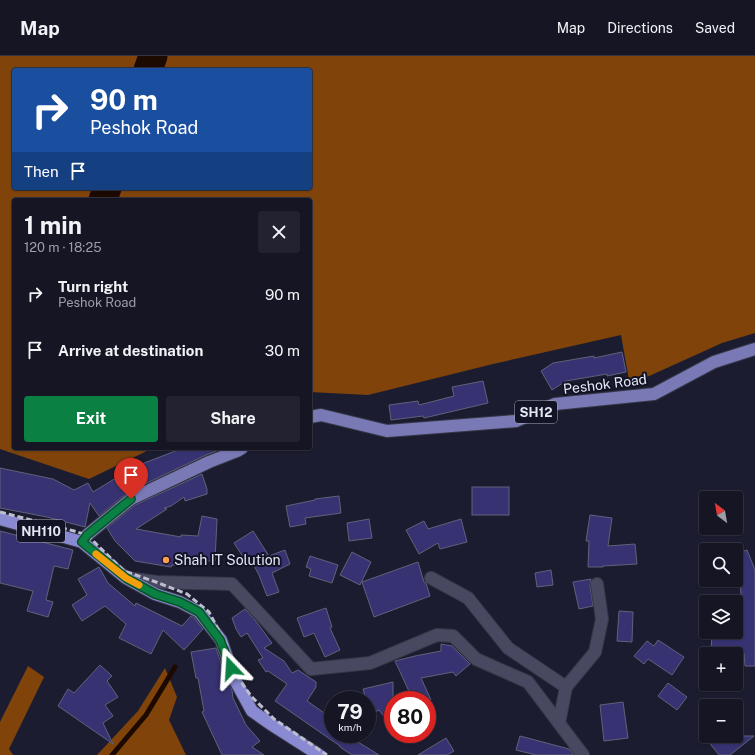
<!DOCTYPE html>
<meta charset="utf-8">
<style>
body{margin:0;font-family:"Public Sans",sans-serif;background:#222231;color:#f1f3f6;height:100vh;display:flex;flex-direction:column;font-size:15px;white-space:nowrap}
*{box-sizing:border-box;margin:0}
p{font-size:13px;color:#9d9fa6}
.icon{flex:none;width:22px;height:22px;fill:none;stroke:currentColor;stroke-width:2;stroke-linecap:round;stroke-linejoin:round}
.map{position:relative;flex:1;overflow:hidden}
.drawer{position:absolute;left:12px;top:142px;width:300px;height:252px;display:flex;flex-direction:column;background:#151524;border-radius:4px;box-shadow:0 1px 3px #0004,0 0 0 1px #343441}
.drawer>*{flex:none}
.top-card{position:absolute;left:12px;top:12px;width:300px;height:122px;border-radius:4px;box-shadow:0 1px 3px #0004,0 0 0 1px #343441;background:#1a4fa0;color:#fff;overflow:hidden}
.needle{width:26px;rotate:329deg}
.controls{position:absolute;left:699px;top:435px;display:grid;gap:8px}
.controls a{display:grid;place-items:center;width:44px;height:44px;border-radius:4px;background:#151524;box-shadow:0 1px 3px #0004,0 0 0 1px #343441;font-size:20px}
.speed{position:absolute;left:324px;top:635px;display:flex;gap:8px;font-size:20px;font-weight:700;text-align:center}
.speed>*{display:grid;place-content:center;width:52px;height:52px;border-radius:50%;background:#151524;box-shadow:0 1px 3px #0004,0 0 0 1px #343441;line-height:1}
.speed small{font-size:10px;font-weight:400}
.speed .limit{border:6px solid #d22;background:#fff;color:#111}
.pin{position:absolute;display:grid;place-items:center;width:34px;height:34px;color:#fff;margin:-41px -17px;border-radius:50% 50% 50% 0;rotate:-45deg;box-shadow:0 0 4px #0007}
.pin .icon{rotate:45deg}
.me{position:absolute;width:44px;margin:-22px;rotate:340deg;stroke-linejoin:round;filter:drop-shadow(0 0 3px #0008)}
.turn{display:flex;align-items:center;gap:14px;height:84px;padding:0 12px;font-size:18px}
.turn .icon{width:52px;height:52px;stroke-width:2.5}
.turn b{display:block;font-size:28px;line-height:34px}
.then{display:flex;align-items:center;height:38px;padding:0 12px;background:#0003;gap:8px;font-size:15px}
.round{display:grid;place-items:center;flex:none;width:42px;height:42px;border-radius:4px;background:#222231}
.summary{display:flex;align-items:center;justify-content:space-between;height:68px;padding:0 12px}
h1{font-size:24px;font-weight:700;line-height:30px}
.primary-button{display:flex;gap:8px;margin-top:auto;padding:8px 12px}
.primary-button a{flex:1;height:46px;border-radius:4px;background:#0b8043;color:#fff;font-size:16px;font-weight:700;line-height:46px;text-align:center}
.primary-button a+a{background:#222231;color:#f1f3f6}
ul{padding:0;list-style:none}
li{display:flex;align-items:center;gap:12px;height:56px;padding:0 12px}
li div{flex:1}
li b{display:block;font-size:15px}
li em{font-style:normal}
header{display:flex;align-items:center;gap:24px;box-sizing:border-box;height:56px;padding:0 20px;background:#151524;border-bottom:1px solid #343441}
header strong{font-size:19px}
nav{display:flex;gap:22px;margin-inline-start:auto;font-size:14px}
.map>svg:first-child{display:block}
</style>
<header>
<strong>Map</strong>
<nav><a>Map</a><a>Directions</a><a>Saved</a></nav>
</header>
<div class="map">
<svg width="755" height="699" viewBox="0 0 755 699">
<rect width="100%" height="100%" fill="#1c1c30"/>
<g fill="#80440b">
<path d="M 0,0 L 142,0 L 137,14 L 14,14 L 14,132 L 96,132 L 91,144 L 14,144 L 14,300 L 13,314 L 14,314 L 14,392 L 153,392 L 89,423 L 0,393 Z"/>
<path d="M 158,0 L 755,0 L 755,277 L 722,287 L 647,321 L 629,324 L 621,279 L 493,308 L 368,339 L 310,336 L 310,144 L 108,144 L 112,132 L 310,132 L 310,14 L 153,14 Z"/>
<path d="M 28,610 L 44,621 L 9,693 L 13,699 L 0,699 L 0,666 Z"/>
<path d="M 165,612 L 177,641 L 169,664 L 186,699 L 97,699 L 138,655 Z"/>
</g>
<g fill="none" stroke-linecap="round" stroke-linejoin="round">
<path stroke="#1c0900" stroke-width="5" d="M 112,699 L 146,659 L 175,611"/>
<g stroke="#1c0900" stroke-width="29">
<path d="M 148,14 L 153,0"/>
<path d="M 103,144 L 107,132"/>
</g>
</g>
<g fill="#373372" stroke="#606179">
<path d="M 622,296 L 626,316 L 607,320 L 607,318 L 566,325 L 552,334 L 541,315 L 553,307 L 594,300 L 594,302 Z"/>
<path d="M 483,325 L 488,347 L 424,362 L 423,360 L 391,364 L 389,349 L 418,345 L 419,349 L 454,340 L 452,331 Z"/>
<path d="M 183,392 L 224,392 L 206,399 L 128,436 L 99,460 L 90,447 L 85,471 L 47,461 L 0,452 L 0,412 L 53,423 L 74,434 L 88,427 L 93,436 L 134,411 Z"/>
<path d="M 202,418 L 207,433 L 207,438 L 185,445 L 184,441 L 171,450 L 164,452 L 167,453 L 136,473 L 181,481 L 181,479 L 198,480 L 202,460 L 217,463 L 215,505 L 199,505 L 199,510 L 172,509 L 171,511 L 135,505 L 115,485 L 107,472 L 135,449 Z"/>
<rect x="472" y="431" width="37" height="28"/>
<path d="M 339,440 L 341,457 L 305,462 L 306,468 L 290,471 L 286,450 L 315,444 L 315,443 Z"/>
<path d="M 590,459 L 612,462 L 608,490 L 635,488 L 637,508 L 603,510 L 603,511 L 588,511 L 589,485 L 586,485 Z"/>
<path d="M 369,463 L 372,482 L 349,485 L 347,467 Z"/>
<path d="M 461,463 L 467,486 L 440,493 L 438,487 L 419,498 L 406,474 L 424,465 L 428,473 Z"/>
<path d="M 0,475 L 73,494 L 68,513 L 54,510 L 46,544 L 53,546 L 48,561 L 27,555 L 33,535 L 0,527 Z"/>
<path d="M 253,475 L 269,500 L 285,494 L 290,508 L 272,517 L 279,536 L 267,540 L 259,519 L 251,504 L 247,507 L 234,487 Z"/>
<path d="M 747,494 L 755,514 L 755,610 L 745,610 L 744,597 L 711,595 L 712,576 L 743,576 L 740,522 L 736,524 L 736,498 Z"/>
<path d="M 352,496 L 371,506 L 360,529 L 340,519 Z"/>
<path d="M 310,500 L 338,509 L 332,527 L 309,520 L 311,513 L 306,511 Z"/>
<path d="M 418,506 L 424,526 L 426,527 L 430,540 L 374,561 L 362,526 Z"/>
<path d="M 99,511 L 108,527 L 135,550 L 136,547 L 182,570 L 191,560 L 194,562 L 203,573 L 184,594 L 163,574 L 151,598 L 119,582 L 126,568 L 105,550 L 82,565 L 72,549 L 87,539 L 78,523 Z"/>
<path d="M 551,514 L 553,529 L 537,531 L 535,517 Z"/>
<path d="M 591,523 L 590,529 L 593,550 L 579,553 L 573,526 Z"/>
<path d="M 326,552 L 332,571 L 330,572 L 340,594 L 325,601 L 314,577 L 304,581 L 297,562 Z"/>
<path d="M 245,553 L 255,564 L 272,587 L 264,592 L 284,605 L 292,617 L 298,614 L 316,626 L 316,631 L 307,645 L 333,663 L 333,678 L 345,678 L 379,699 L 352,699 L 340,691 L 340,690 L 275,645 L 287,628 L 268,615 L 266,616 L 258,604 L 263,602 L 247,577 L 241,581 L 236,573 L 232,562 Z"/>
<path d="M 619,555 L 633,556 L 632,586 L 617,585 Z"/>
<path d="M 658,584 L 684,601 L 672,619 L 648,603 L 644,608 L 634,600 L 647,585 L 654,590 Z"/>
<path d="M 441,588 L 452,590 L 470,608 L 456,620 L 453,616 L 421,622 L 431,644 L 413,644 L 395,605 L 415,600 L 441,595 Z"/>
<path d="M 216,592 L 223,613 L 225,621 L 226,620 L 232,634 L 233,642 L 246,669 L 260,685 L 252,691 L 264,699 L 222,699 L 202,656 L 204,655 L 198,622 L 196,622 L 191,596 Z"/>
<path d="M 100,609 L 112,620 L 107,625 L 118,641 L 105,649 L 113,660 L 103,667 L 113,688 L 58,650 L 68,633 L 74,637 Z"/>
<path d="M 393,626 L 393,672 L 379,654 L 369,659 L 367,650 L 367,644 L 366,644 L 363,633 Z"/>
<path d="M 668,627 L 687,641 L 677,654 L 658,640 Z"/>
<path d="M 623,646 L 628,682 L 604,685 L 600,649 Z"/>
<path d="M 520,680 L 569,693 L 574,699 L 536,699 L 516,694 Z"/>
<path d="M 704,680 L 754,680 L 730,699 L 719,699 Z"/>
<path d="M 446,682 L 454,695 L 447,699 L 418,699 Z"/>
</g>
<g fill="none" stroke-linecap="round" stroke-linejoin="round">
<g stroke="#383849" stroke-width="14">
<g id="minor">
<path d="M 127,522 L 156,526 L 232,528 L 311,613 L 370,607 L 437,579 L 453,580 L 476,603 L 528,626 L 583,699"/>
<path d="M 431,522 L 468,542 L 508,592 L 566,631 L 559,667"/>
<path d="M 566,631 L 595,596 L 602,563 L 597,528"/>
</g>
</g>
<g stroke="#383849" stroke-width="14">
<g id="primary">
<path d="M 310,361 L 321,359 L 387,375 L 516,365 L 555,348 L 654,338 L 714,306 L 755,293"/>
<path d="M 82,486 L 87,479 L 131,443 L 209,406 L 237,395 L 242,392"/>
</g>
</g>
<g stroke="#383849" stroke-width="14">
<path id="trunk" d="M 0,463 L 82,486 L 126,522 L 155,538 L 180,546 L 199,556 L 221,584 L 236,626 L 252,655 L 272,669 L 319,699"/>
</g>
<use href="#minor" stroke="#484960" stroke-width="12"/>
<use href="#primary" stroke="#797ab5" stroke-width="12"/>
<use href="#trunk" stroke="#898ad2" stroke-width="12"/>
<path stroke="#bebfce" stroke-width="3" stroke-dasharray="6 3" stroke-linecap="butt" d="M 0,456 L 74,475 L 87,479 L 124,515 L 156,526 L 187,538 L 209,556 L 226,588 L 237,620 L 251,640 L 274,663 L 327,699"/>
</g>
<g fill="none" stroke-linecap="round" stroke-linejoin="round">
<g stroke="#07532c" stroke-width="10">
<path id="route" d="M 131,443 L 87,479 L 82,486 L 126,522 L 155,538 L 180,546 L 199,556 L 220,584 L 231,612"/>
</g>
<use href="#route" stroke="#0b8043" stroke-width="7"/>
<path stroke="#f59e0b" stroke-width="7" d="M 96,498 L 126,522 L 139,529"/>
</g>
<circle fill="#fc9d53" stroke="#131326" stroke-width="1.5" cx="166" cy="504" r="4"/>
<g text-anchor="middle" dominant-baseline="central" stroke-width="4" stroke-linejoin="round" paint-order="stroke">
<g fill="#131326" stroke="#a7a7b7" stroke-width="1">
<rect x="515" y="345" width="42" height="22" rx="3"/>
<rect x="17" y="464" width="48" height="22" rx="3"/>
</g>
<g font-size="13" font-weight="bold" fill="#e6e7f5">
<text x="536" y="356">SH12</text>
<text x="41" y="475">NH110</text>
</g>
<g font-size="14" fill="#e6e7f5" stroke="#131326">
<text transform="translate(605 328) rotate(-7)">Peshok Road</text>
</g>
<g font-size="14" fill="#e6e7f5" stroke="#131326" text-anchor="start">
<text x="174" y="504">Shah IT Solution</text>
</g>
</g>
</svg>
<div class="controls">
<a><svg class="needle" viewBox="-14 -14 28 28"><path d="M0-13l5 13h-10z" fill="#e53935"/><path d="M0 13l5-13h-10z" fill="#9d9fa6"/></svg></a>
<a><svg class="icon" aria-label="search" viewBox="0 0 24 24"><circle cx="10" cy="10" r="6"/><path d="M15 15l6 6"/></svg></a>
<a><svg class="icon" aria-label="layers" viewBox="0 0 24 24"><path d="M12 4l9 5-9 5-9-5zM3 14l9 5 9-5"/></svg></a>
<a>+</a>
<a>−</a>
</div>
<div class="speed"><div>79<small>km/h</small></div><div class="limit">80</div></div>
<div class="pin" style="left:131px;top:443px;background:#d93025"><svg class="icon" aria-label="arrive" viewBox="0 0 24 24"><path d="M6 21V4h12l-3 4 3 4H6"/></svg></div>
<svg class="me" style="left:231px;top:612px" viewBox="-20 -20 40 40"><path d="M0-17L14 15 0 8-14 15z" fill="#0b8043" stroke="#fff" stroke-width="4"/></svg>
<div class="top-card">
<div class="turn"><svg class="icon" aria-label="right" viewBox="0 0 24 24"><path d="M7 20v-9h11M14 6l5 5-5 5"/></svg><div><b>90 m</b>Peshok Road</div></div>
<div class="then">Then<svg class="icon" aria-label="arrive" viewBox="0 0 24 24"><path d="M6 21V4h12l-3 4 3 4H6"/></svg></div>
</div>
<section class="drawer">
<div class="summary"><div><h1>1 min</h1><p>120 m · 18:25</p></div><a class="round"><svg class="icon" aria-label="close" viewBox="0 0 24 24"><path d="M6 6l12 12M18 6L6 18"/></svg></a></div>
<ul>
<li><svg class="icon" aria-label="right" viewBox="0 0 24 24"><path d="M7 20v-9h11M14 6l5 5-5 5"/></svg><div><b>Turn right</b><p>Peshok Road</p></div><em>90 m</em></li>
<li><svg class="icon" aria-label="arrive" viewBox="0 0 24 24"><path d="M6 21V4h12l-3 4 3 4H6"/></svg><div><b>Arrive at destination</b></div><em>30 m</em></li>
</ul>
<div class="primary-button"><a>Exit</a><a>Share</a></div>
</section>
</div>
